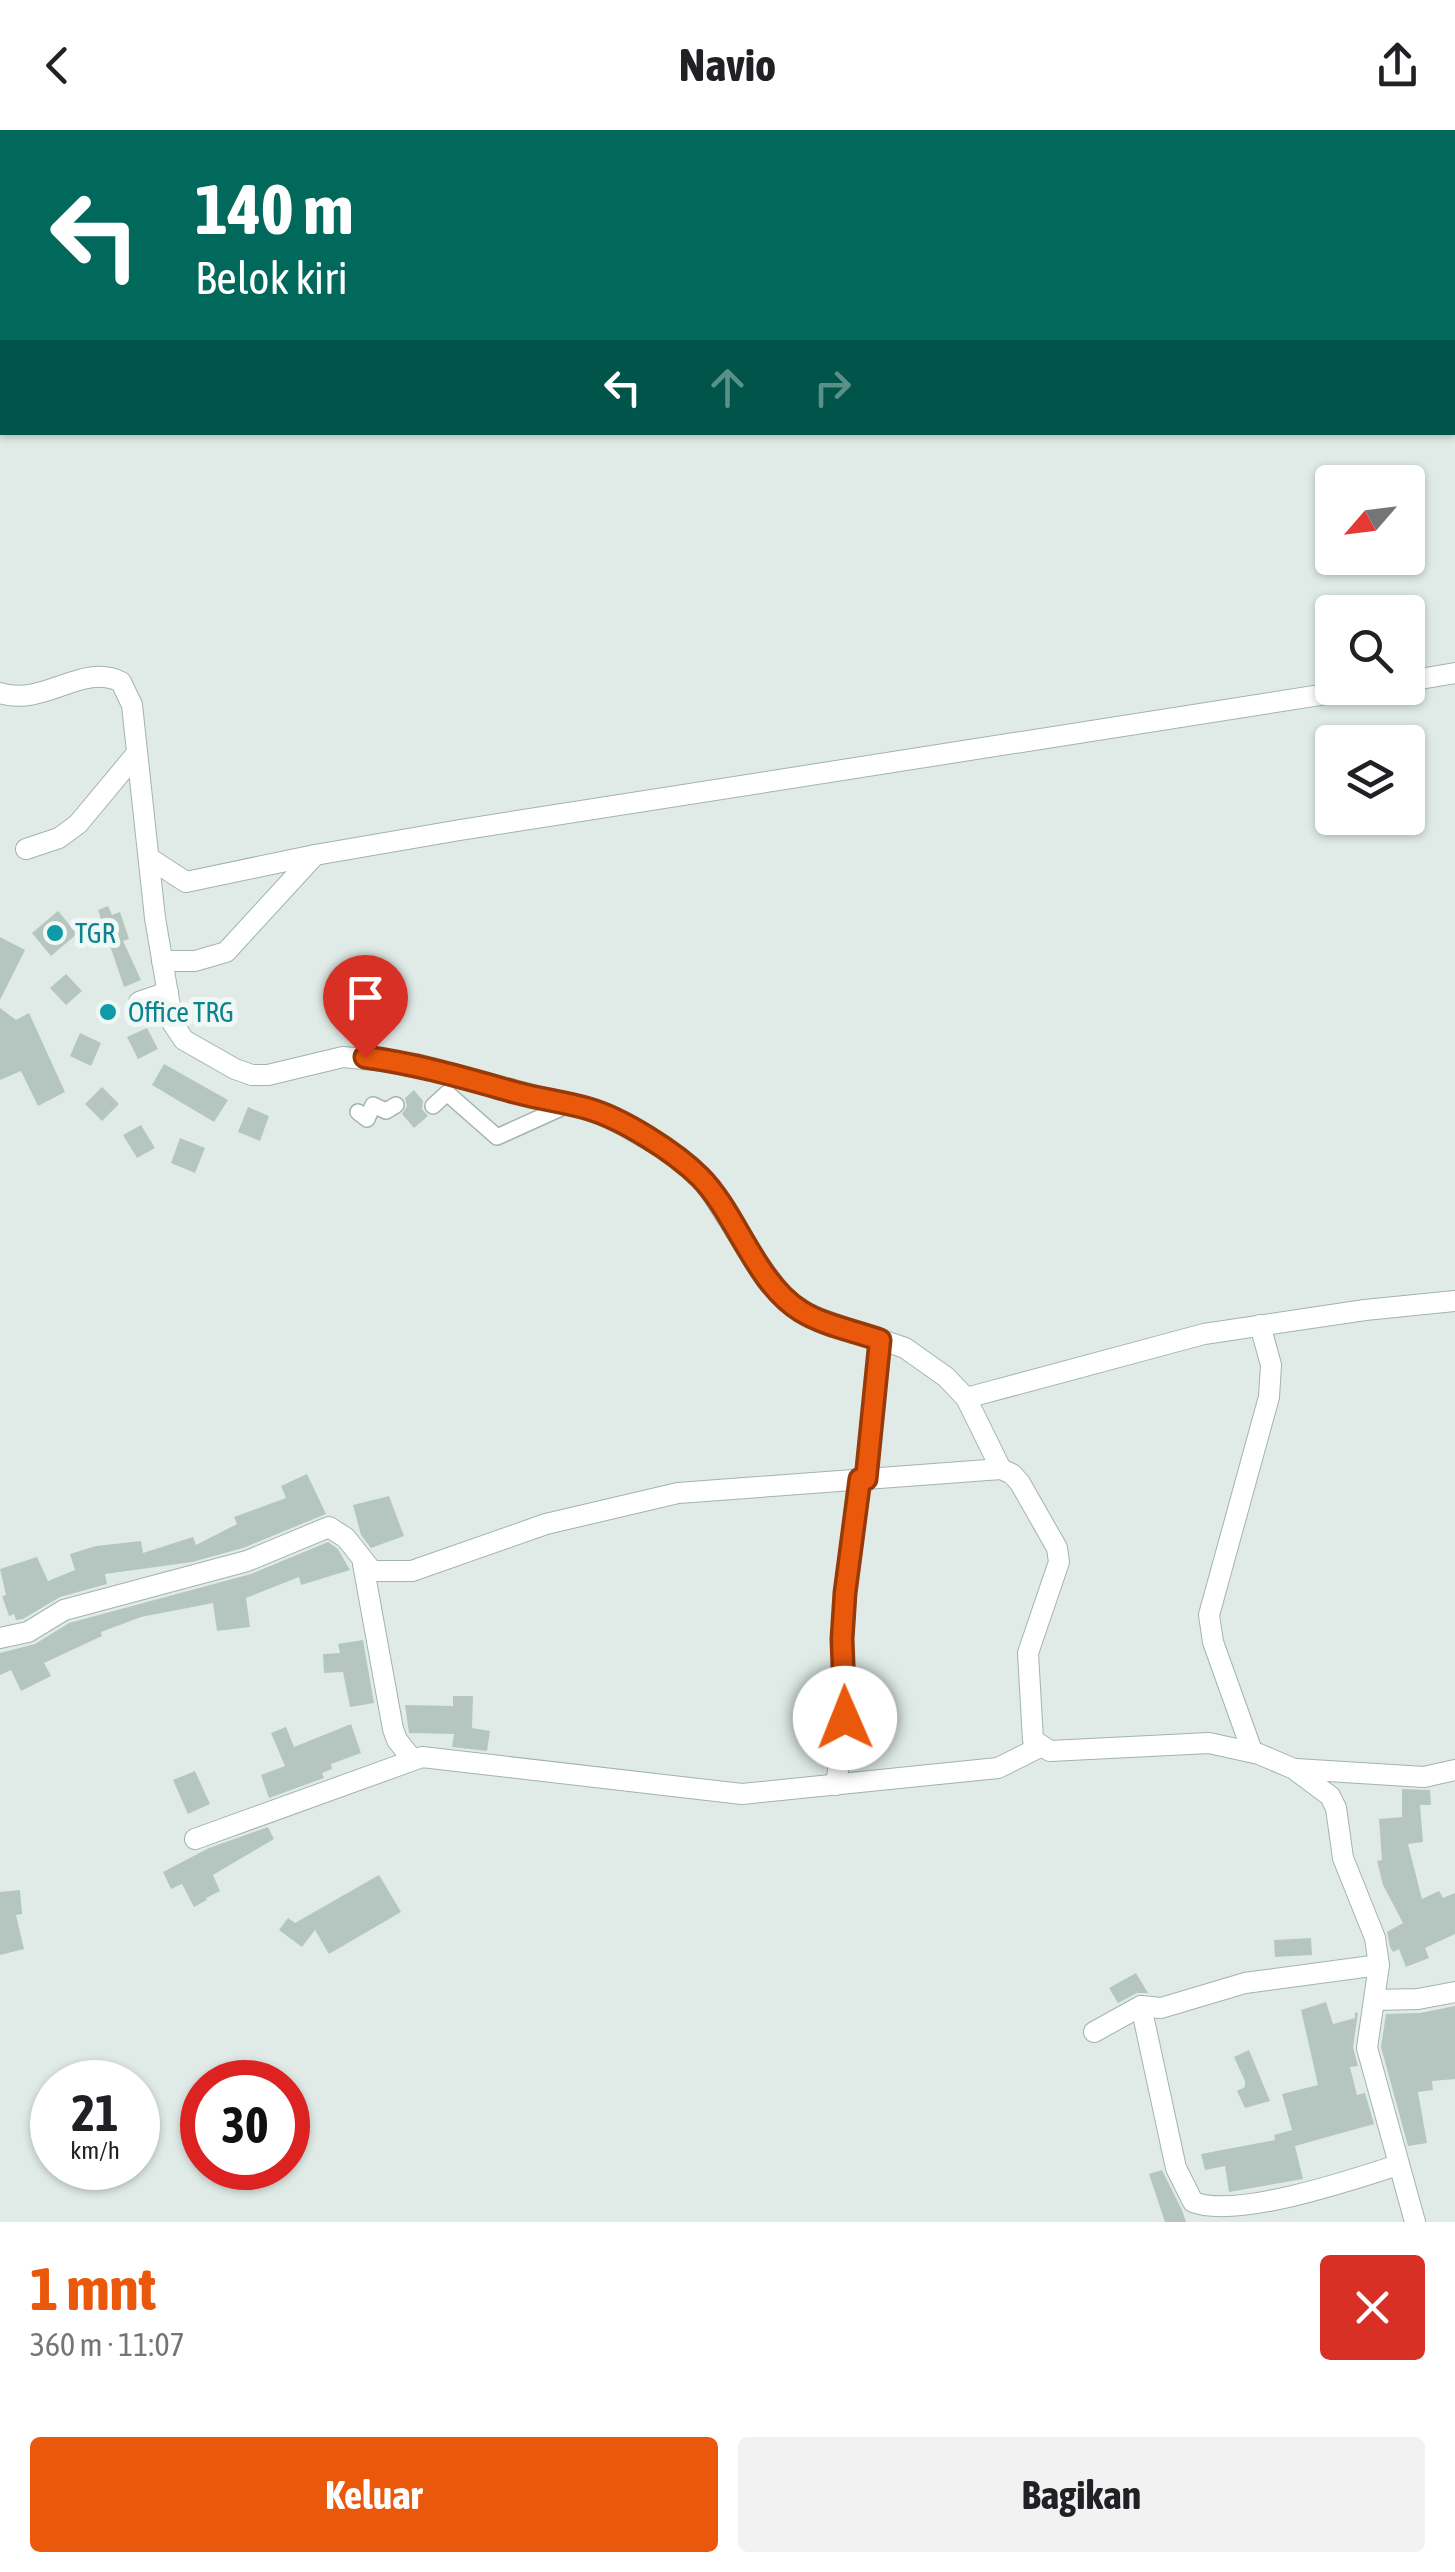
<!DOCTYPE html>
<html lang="id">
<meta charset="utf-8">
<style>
body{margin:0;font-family:"Asap Condensed",sans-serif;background:#f2f2f2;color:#202124;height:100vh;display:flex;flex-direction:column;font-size:38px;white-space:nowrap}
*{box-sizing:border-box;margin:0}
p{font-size:32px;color:#757577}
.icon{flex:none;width:55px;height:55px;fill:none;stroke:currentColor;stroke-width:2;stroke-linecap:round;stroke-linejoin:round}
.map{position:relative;height:2092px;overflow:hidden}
.drawer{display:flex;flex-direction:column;background:#fff;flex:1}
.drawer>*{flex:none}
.guide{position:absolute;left:0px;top:0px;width:1455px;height:305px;box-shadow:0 2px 8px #0004;background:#00695c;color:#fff;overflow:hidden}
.needle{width:65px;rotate:242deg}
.controls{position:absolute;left:1315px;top:335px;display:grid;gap:20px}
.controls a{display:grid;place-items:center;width:110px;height:110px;border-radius:10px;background:#fff;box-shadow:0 2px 8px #0004;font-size:50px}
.speed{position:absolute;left:30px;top:1930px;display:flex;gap:20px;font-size:50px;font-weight:700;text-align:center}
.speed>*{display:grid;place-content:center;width:130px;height:130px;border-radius:50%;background:#fff;box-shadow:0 2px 8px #0004;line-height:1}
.speed small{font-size:25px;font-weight:400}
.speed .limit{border:15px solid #d22;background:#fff;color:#111}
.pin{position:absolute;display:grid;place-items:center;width:85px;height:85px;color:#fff;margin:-102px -42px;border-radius:50% 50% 50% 0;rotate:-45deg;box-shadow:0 0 10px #0007}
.pin .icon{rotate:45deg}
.me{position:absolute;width:110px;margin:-55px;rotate:359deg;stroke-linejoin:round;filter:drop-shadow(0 0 8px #0008)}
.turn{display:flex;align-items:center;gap:35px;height:210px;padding:0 30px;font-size:45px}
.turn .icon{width:130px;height:130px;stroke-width:2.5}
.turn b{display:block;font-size:70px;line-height:85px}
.lanes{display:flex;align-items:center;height:95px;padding:0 30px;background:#0003;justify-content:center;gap:50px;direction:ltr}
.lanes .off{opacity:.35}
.round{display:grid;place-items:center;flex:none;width:105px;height:105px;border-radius:10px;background:#f2f2f2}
.summary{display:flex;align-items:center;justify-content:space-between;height:170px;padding:0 30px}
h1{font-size:60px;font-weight:700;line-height:75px;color:#ea580c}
.primary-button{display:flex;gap:20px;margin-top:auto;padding:20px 30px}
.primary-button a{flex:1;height:115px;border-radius:10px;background:#ea580c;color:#fff;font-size:40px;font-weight:700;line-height:115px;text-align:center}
.primary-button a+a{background:#f2f2f2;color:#202124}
header{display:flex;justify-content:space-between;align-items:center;height:130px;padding:0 30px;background:#fff;font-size:45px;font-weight:700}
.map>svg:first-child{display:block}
</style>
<header><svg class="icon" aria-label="back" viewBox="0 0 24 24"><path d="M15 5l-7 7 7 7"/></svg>Navio<svg class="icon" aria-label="share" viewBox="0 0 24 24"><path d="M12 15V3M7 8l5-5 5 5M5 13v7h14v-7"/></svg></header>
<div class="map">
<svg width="1455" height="2092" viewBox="0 0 1455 2092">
<rect width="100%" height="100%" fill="#e0ebe7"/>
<g fill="#b5c6c0">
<path d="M 108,776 L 112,785 L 120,782 L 129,809 L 123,811 L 141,850 L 124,857 L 98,780 Z"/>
<path d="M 58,781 L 77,804 L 51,826 L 32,803 Z"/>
<path d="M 0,807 L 25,820 L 0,870 Z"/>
<path d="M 66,844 L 82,861 L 66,875 L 50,858 Z"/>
<path d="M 0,878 L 16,890 L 29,883 L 65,962 L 38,976 L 21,941 L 0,950 Z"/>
<path d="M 147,898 L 158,919 L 138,929 L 127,907 Z"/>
<path d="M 80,903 L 101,913 L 91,936 L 70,926 Z"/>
<path d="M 164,934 L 228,970 L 214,992 L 152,955 Z"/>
<path d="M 102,957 L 119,974 L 102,991 L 85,974 Z"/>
<path d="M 414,960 L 423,971 L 422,979 L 428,986 L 414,998 L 402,984 L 407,976 L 405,968 Z"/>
<path d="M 248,977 L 269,986 L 260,1011 L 238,1002 Z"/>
<path d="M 141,995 L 155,1018 L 137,1028 L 123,1005 Z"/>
<path d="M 180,1008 L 205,1018 L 195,1043 L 171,1033 Z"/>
<path d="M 307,1344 L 326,1384 L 243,1418 L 192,1432 L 105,1444 L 107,1454 L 60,1467 L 23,1489 L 16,1490 L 14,1484 L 9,1486 L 2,1466 L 6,1465 L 0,1439 L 37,1427 L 48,1451 L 75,1440 L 70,1424 L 96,1416 L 141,1411 L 143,1423 L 193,1407 L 196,1415 L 237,1394 L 234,1387 L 286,1368 L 281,1356 Z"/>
<path d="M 389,1366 L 404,1406 L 371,1418 L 361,1405 L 353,1375 Z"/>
<path d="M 328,1412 L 338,1419 L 350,1440 L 301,1455 L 299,1447 L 246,1468 L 250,1497 L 217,1501 L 213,1473 L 141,1487 L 101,1502 L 102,1506 L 44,1533 L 51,1546 L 21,1561 L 11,1540 L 0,1545 L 0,1523 L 35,1514 L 69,1493 L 251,1444 Z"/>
<path d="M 363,1510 L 374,1573 L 350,1577 L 343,1542 L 324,1543 L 323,1524 L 340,1523 L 338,1514 Z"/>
<path d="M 453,1566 L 473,1566 L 472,1598 L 490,1601 L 487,1621 L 452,1617 L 454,1604 L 409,1603 L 405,1575 L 453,1576 Z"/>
<path d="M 351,1594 L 361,1623 L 331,1634 L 332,1639 L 322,1643 L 324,1648 L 269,1668 L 261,1645 L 285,1636 L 271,1603 L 286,1597 L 294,1617 Z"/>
<path d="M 195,1641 L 210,1674 L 188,1684 L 173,1650 Z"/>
<path d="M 1402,1659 L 1430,1660 L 1431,1675 L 1420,1675 L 1423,1712 L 1408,1714 L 1422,1769 L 1439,1761 L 1443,1768 L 1455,1763 L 1455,1804 L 1425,1818 L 1429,1828 L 1406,1837 L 1399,1819 L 1393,1822 L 1390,1817 L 1387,1802 L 1403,1793 L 1383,1755 L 1377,1731 L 1382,1730 L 1379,1689 L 1402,1687 Z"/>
<path d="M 268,1697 L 274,1709 L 213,1745 L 220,1761 L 206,1768 L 207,1770 L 194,1777 L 182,1754 L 171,1759 L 163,1742 L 209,1718 Z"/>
<path d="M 379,1745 L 401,1782 L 329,1824 L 315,1800 L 302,1817 L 279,1800 L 288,1788 L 295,1793 Z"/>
<path d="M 20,1760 L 22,1784 L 16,1785 L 24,1819 L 0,1825 L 0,1762 Z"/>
<path d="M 1311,1808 L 1312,1825 L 1275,1827 L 1274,1810 Z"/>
<path d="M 1136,1843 L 1148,1863 L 1137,1863 L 1118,1873 L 1109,1858 Z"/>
<path d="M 1326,1872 L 1333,1894 L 1355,1888 L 1355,1882 L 1358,1883 L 1353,1917 L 1358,1936 L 1350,1937 L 1357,1965 L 1365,1963 L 1374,1994 L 1295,2016 L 1303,2049 L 1229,2062 L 1225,2036 L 1205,2040 L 1201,2024 L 1275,2010 L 1274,2005 L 1292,2000 L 1282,1964 L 1318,1955 L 1301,1880 Z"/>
<path d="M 1455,1876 L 1455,1949 L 1432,1951 L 1433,1960 L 1418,1962 L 1427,2013 L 1408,2016 L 1381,1917 L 1386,1884 L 1420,1883 Z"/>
<path d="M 1249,1920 L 1270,1971 L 1245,1978 L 1237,1961 L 1245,1957 L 1245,1951 L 1234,1927 Z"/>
<path d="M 1162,2040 L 1182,2080 L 1186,2092 L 1165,2092 L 1149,2044 Z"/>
</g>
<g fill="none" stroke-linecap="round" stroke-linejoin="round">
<g stroke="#a3b3af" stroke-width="18">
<g id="pedestrian">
<path d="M 433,976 L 447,963 L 497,1007 L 570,974"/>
<path d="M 358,982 L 367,989 L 373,975 L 386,981 L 396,975"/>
</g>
</g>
<g stroke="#a3b3af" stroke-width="22">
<g id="minor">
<path d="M 1412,0 L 1414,2"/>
<path d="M 1452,52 L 1455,55"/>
<path d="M 1408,551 L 1455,543"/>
<path d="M 0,563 C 45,577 82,532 121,552 L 132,575 L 155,788 L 173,894 L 184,910 L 235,939 L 252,945 L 268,945 L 343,927 L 416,934 L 594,981 L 623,995 L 681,1029 L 702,1048 L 743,1113 L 780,1162 L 803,1183 L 905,1218 L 946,1247 L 966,1268 L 1001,1339"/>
<path d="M 26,719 L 59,708 L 78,694 L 137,623"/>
<path d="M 149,728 L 186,752 L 315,725 L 460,700 L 1365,558"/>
<path d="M 162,831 L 195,831 L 226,822 L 315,725"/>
<path d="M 139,872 L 168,862"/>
<path d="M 966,1268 L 1204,1204 L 1365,1180 L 1455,1171"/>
<path d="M 867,1349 L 880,1210"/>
<path d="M 363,1434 L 393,1599 L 397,1610 L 412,1629"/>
<path d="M 0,1508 L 28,1502 L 64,1480 L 247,1431 L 329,1397 L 346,1408 L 372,1441 L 412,1441 L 546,1394 L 678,1363 L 1001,1339 L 1012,1344 L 1020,1353 L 1057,1418 L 1059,1432 L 1028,1523 L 1033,1610 L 1050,1621 L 1209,1613 L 1259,1624 L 1294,1639 L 1330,1666 L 1336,1678 L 1343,1728 L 1375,1808 L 1379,1835 L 1367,1918 L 1415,2092"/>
<path d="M 1252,1621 L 1213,1512 L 1209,1485 L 1269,1267 L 1271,1235 L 1260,1195"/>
<path d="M 1296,1639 L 1424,1647 L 1455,1640"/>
<path d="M 836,1655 L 845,1588 L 843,1509 L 847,1441 L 860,1349"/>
<path d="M 195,1709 L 422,1627 L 742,1664 L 998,1638 L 1040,1617"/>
<path d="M 1375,1870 L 1418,1869 L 1455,1862"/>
<path d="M 1141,1876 L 1176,2038 L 1193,2072 C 1236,2089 1352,2050 1398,2035"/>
<path d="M 1094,1902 L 1141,1876 L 1161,1878 L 1245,1853 L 1379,1835"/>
</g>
</g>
<use href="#pedestrian" stroke="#fff" stroke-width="15"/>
<use href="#minor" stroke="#fff" stroke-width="20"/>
</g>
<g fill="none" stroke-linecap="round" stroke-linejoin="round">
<g stroke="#983908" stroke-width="25">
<path id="route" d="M 365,927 C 417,934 464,948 514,962 C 539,969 565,972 589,979 C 623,989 675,1022 700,1047 C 736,1083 756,1154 801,1181 C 823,1195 855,1201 880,1210 L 866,1349 L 860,1349 L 845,1463 L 842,1509 L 845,1588"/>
</g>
<use href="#route" stroke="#ea580c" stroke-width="18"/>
</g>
<g fill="#0f9aa8" stroke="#f0f8f5" stroke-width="4">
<circle cx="55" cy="803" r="10"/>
<circle cx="108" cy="882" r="10"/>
</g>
<g text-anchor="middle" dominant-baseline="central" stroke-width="10" stroke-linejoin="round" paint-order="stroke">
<g font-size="28" fill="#0d838f" stroke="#f0f8f5" text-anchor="start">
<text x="75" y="803">TGR</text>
<text x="128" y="882">Office TRG</text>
</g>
</g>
</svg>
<div class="controls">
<a><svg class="needle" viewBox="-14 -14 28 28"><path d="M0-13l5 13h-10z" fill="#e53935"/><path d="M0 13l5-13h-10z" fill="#757577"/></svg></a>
<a><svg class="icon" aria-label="search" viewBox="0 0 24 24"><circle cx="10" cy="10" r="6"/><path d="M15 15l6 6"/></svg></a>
<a><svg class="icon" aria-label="layers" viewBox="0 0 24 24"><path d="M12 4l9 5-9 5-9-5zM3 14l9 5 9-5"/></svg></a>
</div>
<div class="speed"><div>21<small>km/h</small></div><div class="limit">30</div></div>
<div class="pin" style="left:365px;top:927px;background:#d93025"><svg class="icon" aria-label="arrive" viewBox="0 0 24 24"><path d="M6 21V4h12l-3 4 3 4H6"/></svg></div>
<svg class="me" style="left:845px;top:1588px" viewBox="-20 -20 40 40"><circle r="19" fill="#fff"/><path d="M0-13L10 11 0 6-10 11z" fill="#ea580c"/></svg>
<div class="guide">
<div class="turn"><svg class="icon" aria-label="left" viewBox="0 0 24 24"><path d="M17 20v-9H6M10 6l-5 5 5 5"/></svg><div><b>140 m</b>Belok kiri</div></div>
<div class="lanes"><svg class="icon" aria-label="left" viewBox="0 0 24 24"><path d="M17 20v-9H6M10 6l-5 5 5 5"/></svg><svg class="icon off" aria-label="ahead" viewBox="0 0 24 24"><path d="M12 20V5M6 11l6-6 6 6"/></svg><svg class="icon off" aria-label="right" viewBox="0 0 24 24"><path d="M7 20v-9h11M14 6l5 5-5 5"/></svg></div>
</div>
</div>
<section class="drawer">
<div class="summary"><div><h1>1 mnt</h1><p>360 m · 11:07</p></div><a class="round" style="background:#d93025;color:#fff"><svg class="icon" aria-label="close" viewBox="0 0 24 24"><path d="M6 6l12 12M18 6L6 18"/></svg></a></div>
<div class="primary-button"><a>Keluar</a><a>Bagikan</a></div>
</section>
